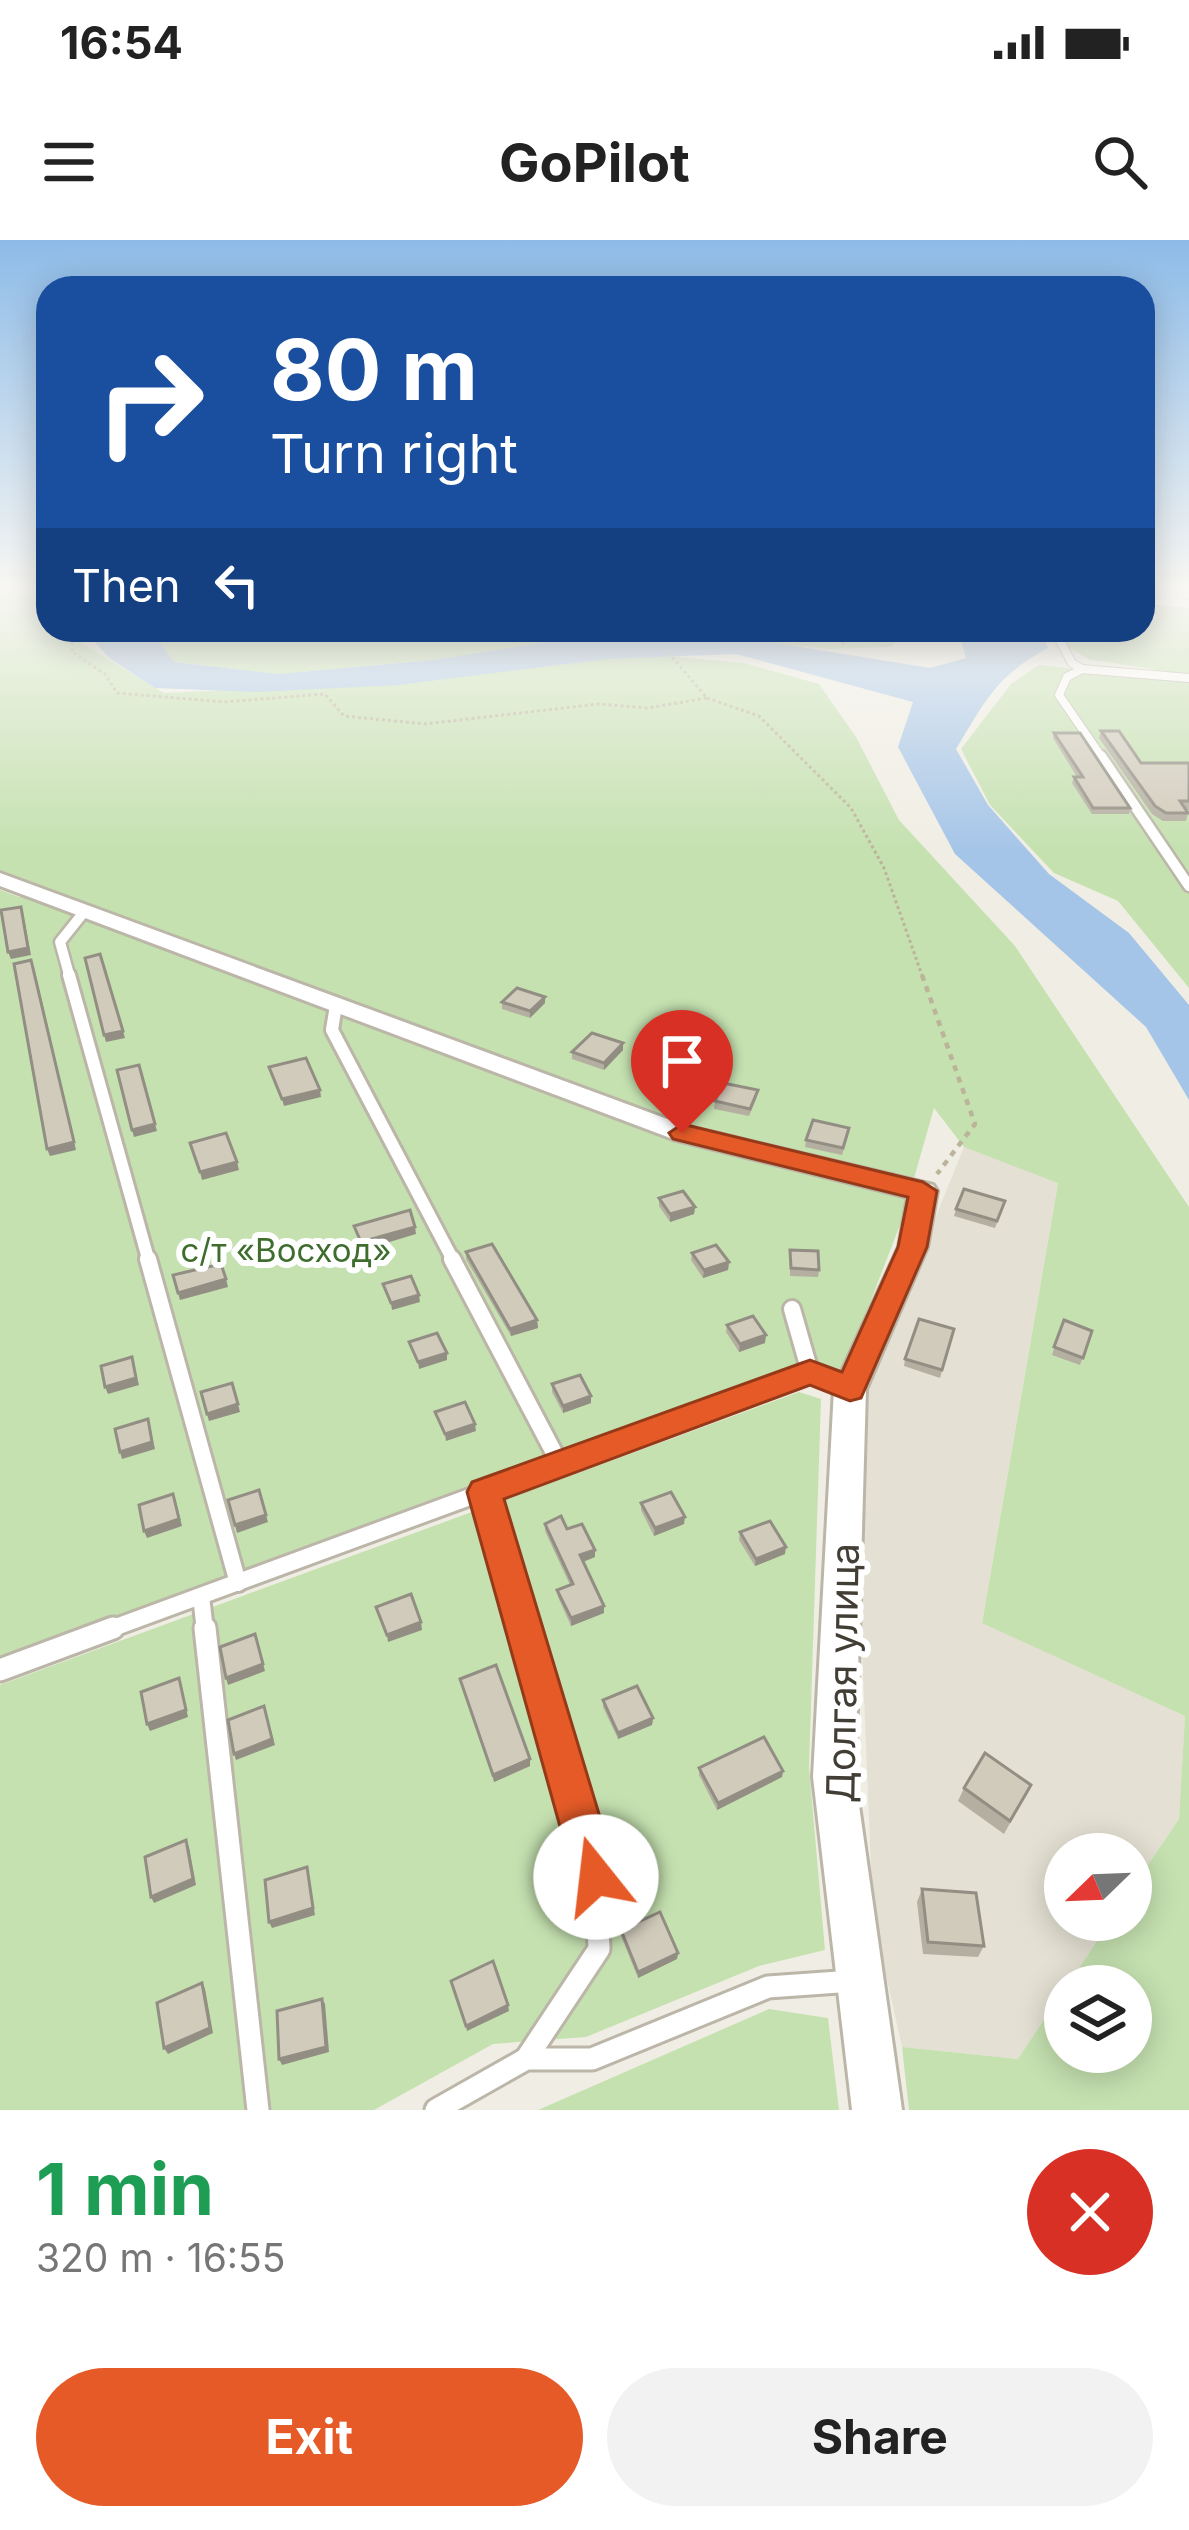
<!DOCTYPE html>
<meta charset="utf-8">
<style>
body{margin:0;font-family:Inter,sans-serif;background:#f2f2f2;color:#222;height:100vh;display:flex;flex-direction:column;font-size:45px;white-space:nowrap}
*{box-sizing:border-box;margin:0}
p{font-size:39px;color:#767676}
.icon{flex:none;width:66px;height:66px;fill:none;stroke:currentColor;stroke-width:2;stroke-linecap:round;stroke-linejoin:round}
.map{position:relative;height:1870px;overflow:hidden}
.sheet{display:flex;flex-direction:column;background:#fff;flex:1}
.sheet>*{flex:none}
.hud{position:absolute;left:36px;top:36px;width:1119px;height:366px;border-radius:36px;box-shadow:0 6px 30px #0003;background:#1a4fa0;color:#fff;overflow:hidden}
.needle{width:78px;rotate:247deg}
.buttons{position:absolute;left:1044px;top:1593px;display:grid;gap:24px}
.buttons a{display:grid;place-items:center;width:108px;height:108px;border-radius:50%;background:#fff;box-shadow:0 6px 30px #0003;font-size:60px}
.pin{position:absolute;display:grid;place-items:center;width:102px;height:102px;color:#fff;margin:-123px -51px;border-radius:50% 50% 50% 0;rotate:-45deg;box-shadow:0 0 12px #0007}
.pin .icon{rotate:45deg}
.me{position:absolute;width:132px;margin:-66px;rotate:344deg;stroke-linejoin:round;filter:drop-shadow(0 0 9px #0008)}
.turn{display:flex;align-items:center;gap:42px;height:252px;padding:0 36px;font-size:54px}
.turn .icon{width:156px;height:156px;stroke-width:2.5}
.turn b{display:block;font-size:84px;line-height:102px}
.then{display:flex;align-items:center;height:114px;padding:0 36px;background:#0003;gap:24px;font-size:45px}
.round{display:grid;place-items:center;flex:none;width:126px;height:126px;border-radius:63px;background:#f2f2f2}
.head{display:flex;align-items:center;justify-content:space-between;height:204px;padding:0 36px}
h1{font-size:72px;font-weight:700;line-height:90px;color:#1e9e55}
.cta{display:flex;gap:24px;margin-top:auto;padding:24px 36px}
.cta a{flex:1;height:138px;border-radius:72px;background:#e55a27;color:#fff;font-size:48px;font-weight:700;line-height:138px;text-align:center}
.cta a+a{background:#f2f2f2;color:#222}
.status{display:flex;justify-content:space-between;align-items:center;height:84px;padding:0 60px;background:#fff;direction:ltr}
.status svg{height:33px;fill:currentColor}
header{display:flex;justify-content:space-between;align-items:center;height:156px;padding:0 36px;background:#fff;font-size:54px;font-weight:700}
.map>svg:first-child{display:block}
</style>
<div class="status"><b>16:54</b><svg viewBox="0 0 49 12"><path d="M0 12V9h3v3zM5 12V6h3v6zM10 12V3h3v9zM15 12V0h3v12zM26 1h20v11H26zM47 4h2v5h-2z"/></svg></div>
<header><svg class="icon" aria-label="menu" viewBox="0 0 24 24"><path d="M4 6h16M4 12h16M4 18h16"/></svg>GoPilot<svg class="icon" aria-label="search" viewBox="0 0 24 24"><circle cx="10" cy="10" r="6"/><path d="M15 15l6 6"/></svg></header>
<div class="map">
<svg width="1189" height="1870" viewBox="0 0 1189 1870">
<rect width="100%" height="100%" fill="#f0eee4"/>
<path fill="#e4e0d3" d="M 964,907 L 1058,942 L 982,1382 L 1185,1476 L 1179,1579 L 1131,1650 L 1131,1614 L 1065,1614 L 1065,1680 L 1111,1680 L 1018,1819 L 902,1807 L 873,1677 L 861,1384 L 865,1151 Z"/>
<g fill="#c5e1b0">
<path d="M 0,350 L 48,350 L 48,390 L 60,390 L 164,453 L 318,446 L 634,413 L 744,423 L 819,444 L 856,497 L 899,580 L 1015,706 L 1189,967 L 1189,1870 L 909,1870 L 902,1807 L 1018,1819 L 1065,1748 L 1065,1812 L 1131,1812 L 1131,1746 L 1067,1746 L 1111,1680 L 1131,1680 L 1131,1650 L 1179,1579 L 1185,1476 L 982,1383 L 1058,943 L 964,907 L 934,868 L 903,977 L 843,1133 L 790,1127 L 0,1419 L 0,650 L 19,657 L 56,653 L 0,630 Z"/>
<path d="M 1143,361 L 1189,369 L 1189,435 L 1088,419 L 1068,407 L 1063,390 L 1143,390 Z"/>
<path d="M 150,390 L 623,390 L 433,420 L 278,434 L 174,422 Z"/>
<path d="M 632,390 L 906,390 L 891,407 L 829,409 Z"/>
<path d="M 1039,425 L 1189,442 L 1189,748 L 1118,661 L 1054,633 L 990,565 L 961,509 L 1011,444 Z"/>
<path d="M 799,1152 L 821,1159 L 809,1527 L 825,1710 L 759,1726 L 586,1797 L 493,1804 L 374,1870 L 0,1870 L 0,1445 Z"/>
<path d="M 769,1769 L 828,1778 L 839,1870 L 538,1870 Z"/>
</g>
<path fill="#a5c5e8" d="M 85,390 L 150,390 L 174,422 L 278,434 L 433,420 L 623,390 L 726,395 L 930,428 L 966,418 L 958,390 L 1039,390 L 1048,408 C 995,437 986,460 956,509 L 988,565 L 1049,634 L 1129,693 L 1189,765 L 1189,860 L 1146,787 L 955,614 L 898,507 L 913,462 L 736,414 L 607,419 L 398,445 L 257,452 L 155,448 L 109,418 Z"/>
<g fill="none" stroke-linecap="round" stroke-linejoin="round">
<g stroke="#bbb6a8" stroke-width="10">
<g id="lane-far4">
<path d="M 1143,360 L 1189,364"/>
<path d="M 1054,390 L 1072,423 L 1082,429"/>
<path d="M 1103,519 L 1059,455 L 1067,437 L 1082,429 L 1189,438"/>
</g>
</g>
<g stroke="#bbb6a8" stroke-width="15">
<g id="lane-far3">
<path d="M 1101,516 L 1189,646"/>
<path d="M 70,738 L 60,702 L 84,672"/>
</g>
</g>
<g stroke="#bbb6a8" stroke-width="18">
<g id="lane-far2">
<path d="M 69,735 L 149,1022"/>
<path d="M 336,765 L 332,790 L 454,1022"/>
</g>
</g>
<g stroke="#bbb6a8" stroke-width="22">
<g id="lane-far1">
<path d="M 148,1019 L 238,1343"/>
<path d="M 452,1019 L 560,1224"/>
<path d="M 792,1069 L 810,1132"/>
<path d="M 485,1252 L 525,1391"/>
<path d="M 201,1356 L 205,1391"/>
<path d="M 105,1391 L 810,1132 L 850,1149"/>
</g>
</g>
<g stroke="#bbb6a8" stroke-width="27">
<g id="lane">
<path d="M 205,1388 L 258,1870"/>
<path d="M 524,1388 L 596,1637 L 599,1709 L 526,1819"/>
<path d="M 0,1430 L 113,1388"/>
<path d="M 436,1870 L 526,1819 L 592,1819 L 768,1747 L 853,1741"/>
</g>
</g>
<g stroke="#bbb6a8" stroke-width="6">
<path id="street" d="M 0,633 L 689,887 L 933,945 L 937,951 L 927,1007 L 866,1149 L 855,1537 L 902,1870 L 852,1870 L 813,1537 L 834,1149 L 899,1007 L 908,957 L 673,899 L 0,646 Z"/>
</g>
<g stroke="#bbb39a" stroke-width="3" stroke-dasharray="3 3" stroke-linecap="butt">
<path d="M 72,390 L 72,412 L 105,434 L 117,453 L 224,462 L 325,454 L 344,476 L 425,484 L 598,464 L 647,468 L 707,458 L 668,412"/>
<path d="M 829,390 L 845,405"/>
<path d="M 707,458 L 759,476 L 851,568 L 884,628 L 923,738"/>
</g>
<path stroke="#bbb39a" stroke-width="4.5" stroke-dasharray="6 6" stroke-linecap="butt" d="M 922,735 L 975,884 L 937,934"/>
<use href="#lane-far4" stroke="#fff" stroke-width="8"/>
<use href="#lane-far3" stroke="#fff" stroke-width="10"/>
<use href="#lane-far2" stroke="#fff" stroke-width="12"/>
<use href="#lane-far1" stroke="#fff" stroke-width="16"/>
<use href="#lane" stroke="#fff" stroke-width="21"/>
<use href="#street" fill="#fff" fill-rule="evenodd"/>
</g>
<g fill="#b4afa1">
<path d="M 1101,491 L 1141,523 L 1189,523 L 1189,570 L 1186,570 L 1188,573 L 1186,581 L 1163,581 L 1152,574 L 1099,498 Z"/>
<path d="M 1054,493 L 1130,568 L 1129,574 L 1092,574 L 1072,543 L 1074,537 L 1077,537 L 1053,498 Z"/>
<path d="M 545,757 L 545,763 L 530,778 L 502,769 L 502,762 Z"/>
<path d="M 623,810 L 604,830 L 572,819 L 572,812 Z"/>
<path d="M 757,857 L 749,876 L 714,869 L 715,861 Z"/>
<path d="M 848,895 L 842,915 L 805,907 L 806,900 Z"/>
<path d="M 659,958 L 695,967 L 694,974 L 670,982 L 659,966 Z"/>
<path d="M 1005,961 L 995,988 L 954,976 L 956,969 Z"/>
<path d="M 790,1010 L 819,1030 L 818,1037 L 790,1036 Z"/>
<path d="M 466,1012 L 537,1080 L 538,1088 L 511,1096 L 466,1019 Z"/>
<path d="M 692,1013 L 729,1022 L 728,1030 L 703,1038 L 691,1020 Z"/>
<path d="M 1064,1080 L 1092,1091 L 1080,1125 L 1052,1115 Z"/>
<path d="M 727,1085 L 765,1103 L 739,1112 L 726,1092 Z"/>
<path d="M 954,1089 L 940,1138 L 904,1126 L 905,1119 Z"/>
<path d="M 552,1144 L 591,1156 L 591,1163 L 563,1173 L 552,1152 Z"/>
<path d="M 641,1263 L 684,1284 L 654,1296 L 641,1270 Z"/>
<path d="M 545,1284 L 567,1289 L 595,1317 L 583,1322 L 604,1373 L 571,1386 L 558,1357 L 557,1350 L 570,1345 L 545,1291 Z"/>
<path d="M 740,1292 L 785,1314 L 755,1326 L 739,1300 Z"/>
<path d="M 460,1439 L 530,1526 L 494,1542 Z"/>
<path d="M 603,1460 L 653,1478 L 652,1485 L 618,1499 L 603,1467 Z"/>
<path d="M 699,1528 L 783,1531 L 782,1537 L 717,1570 L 699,1535 Z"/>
<path d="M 1031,1545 L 1004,1594 L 958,1561 L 964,1548 Z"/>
<path d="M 922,1649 L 984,1706 L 978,1717 L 923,1714 L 917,1662 Z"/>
<path d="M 621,1690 L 678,1713 L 677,1719 L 638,1738 L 621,1696 Z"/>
</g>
<g fill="#928e83">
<path d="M 23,673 L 31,715 L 11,719 L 8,712 Z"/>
<path d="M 34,727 L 76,910 L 50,916 L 47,909 Z"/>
<path d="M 545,757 L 545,763 L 530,778 L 530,771 Z"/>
<path d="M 123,791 L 125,798 L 106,802 L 104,795 Z"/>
<path d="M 623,803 L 623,810 L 604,830 L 604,823 Z"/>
<path d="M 320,850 L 321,857 L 284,866 L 282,859 Z"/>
<path d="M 155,884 L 157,891 L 134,897 L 132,890 Z"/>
<path d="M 237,922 L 239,930 L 202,940 L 200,932 Z"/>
<path d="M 695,967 L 694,974 L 670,982 L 670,974 Z"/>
<path d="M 415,987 L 416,994 L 363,1010 L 361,1002 Z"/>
<path d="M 729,1022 L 728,1030 L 703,1038 L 704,1030 Z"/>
<path d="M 226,1039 L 228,1047 L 180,1060 L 178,1053 Z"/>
<path d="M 419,1055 L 420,1062 L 392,1070 L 391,1063 Z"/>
<path d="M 537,1080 L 538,1088 L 511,1096 L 510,1089 Z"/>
<path d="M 766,1095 L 765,1103 L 739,1112 L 740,1104 Z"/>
<path d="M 447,1113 L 447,1120 L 419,1129 L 418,1122 Z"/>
<path d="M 132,1117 L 139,1145 L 108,1154 L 105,1147 Z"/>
<path d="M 591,1156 L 591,1163 L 563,1173 L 563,1166 Z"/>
<path d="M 238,1164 L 240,1172 L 209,1181 L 207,1174 Z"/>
<path d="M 148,1179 L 155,1209 L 122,1219 L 120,1212 Z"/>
<path d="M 475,1184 L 476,1191 L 446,1201 L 445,1194 Z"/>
<path d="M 176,1262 L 182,1286 L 147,1298 L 144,1291 Z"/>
<path d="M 266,1275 L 268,1282 L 237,1293 L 235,1285 Z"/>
<path d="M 685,1277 L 684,1284 L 654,1296 L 655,1288 Z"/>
<path d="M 786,1307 L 785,1314 L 755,1326 L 756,1319 Z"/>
<path d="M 595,1310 L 595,1317 L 580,1323 L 580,1315 Z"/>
<path d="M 604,1366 L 604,1373 L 571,1386 L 571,1378 Z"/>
<path d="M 421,1382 L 422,1390 L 388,1402 L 387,1395 Z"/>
<path d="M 255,1394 L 265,1431 L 228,1445 L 226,1438 Z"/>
<path d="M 179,1438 L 188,1477 L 150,1491 L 147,1484 Z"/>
<path d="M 264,1466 L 275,1505 L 236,1520 L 234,1514 Z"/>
<path d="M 653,1478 L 652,1485 L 618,1499 L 618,1493 Z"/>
<path d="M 530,1519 L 530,1526 L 494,1542 L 493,1535 Z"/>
<path d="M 783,1531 L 782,1537 L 717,1570 L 718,1563 Z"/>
<path d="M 186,1600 L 189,1607 L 196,1645 L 154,1663 L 151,1657 Z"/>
<path d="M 307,1627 L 315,1675 L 272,1688 L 269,1682 Z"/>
<path d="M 678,1713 L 677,1719 L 638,1738 L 638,1732 Z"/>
<path d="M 202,1743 L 205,1749 L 213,1793 L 168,1814 L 164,1808 Z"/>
<path d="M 322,1759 L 325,1764 L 329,1812 L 282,1825 L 279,1819 Z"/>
<path d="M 508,1765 L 509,1771 L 467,1791 L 466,1786 Z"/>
</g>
<g fill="#d1cbbb" stroke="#928e83" stroke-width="3">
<path d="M 1101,491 L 1119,491 L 1141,523 L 1189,523 L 1189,561 L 1180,561 L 1188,573 L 1166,573 L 1155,566 Z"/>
<path d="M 1054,493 L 1080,493 L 1130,568 L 1093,568 L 1074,537 L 1083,537 Z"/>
<path d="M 21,667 L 28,708 L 8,712 L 1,670 Z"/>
<path d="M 100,714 L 123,791 L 104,795 L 85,718 Z"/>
<path d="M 31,720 L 74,902 L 47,909 L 14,724 Z"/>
<path d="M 517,748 L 545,757 L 530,771 L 502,762 Z"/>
<path d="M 592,793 L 623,803 L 604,823 L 572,812 Z"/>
<path d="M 306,818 L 320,850 L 282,859 L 269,827 Z"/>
<path d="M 139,825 L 155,884 L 132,890 L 117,830 Z"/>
<path d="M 723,843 L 758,850 L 750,869 L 715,861 Z"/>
<path d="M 813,880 L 849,888 L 843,908 L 806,900 Z"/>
<path d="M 226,893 L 237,922 L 200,932 L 190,903 Z"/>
<path d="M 964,949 L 1005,961 L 997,981 L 956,969 Z"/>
<path d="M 683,951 L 695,967 L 670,974 L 659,958 Z"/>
<path d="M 410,970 L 415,987 L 361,1002 L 354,986 Z"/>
<path d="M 492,1004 L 537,1080 L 510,1089 L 466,1012 Z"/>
<path d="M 716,1005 L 729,1022 L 704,1030 L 692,1013 Z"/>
<path d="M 790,1010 L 818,1011 L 819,1030 L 791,1028 Z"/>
<path d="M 221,1024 L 226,1039 L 178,1053 L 173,1035 Z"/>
<path d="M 411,1036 L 419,1055 L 391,1063 L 383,1044 Z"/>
<path d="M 753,1076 L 766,1095 L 740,1104 L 727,1085 Z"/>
<path d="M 919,1079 L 954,1089 L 942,1130 L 905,1119 Z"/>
<path d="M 1064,1080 L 1092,1091 L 1083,1118 L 1054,1107 Z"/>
<path d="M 437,1093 L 447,1113 L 418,1122 L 409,1102 Z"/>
<path d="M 132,1117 L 136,1138 L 105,1147 L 101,1126 Z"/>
<path d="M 580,1135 L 591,1156 L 563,1166 L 552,1144 Z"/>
<path d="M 232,1143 L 238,1164 L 207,1174 L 201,1152 Z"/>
<path d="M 465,1162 L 475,1184 L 445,1194 L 435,1172 Z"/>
<path d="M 148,1179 L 152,1202 L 120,1212 L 115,1189 Z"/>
<path d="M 259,1250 L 266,1275 L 235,1285 L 228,1260 Z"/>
<path d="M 671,1252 L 685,1277 L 655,1288 L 641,1263 Z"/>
<path d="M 173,1254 L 179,1279 L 144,1291 L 139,1265 Z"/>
<path d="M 561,1276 L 567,1289 L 582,1284 L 595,1310 L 580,1315 L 604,1366 L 571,1378 L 557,1350 L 573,1344 L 545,1284 Z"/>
<path d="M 770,1281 L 786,1307 L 756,1319 L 740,1292 Z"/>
<path d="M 411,1354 L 421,1382 L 387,1395 L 376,1367 Z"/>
<path d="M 255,1394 L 263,1424 L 226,1438 L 220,1407 Z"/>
<path d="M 496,1425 L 530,1519 L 493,1535 L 460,1439 Z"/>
<path d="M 179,1438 L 186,1470 L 147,1484 L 141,1452 Z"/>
<path d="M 637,1446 L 653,1478 L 618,1493 L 603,1460 Z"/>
<path d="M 264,1466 L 272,1499 L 234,1514 L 228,1480 Z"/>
<path d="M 764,1497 L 783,1531 L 718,1563 L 699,1528 Z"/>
<path d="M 985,1513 L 1031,1545 L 1010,1581 L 964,1548 Z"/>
<path d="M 186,1600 L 193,1639 L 151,1657 L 145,1617 Z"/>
<path d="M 307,1627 L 313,1668 L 269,1682 L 265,1640 Z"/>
<path d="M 922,1649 L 976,1653 L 984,1706 L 928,1702 Z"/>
<path d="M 660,1672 L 678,1713 L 638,1732 L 621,1690 Z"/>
<path d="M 493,1721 L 508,1765 L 466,1786 L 451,1741 Z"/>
<path d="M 202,1743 L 210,1788 L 164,1808 L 157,1763 Z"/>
<path d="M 322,1759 L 326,1807 L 279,1819 L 277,1771 Z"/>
</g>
<linearGradient id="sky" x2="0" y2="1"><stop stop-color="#8dbbe8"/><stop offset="0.57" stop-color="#f8f7f3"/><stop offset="1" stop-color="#f8f7f3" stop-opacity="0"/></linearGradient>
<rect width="1189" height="611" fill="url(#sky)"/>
<path fill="#e55a27" stroke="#953a19" stroke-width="3" d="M 682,884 L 923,942 L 937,951 L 927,1007 L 861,1158 L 850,1161 L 810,1145 L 504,1259 L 618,1637 L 611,1653 L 596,1659 L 580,1653 L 574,1637 L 467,1252 L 472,1242 L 799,1124 L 810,1120 L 842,1132 L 898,1007 L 908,957 L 673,899 L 669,893 Z"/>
<g text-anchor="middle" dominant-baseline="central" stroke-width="12" stroke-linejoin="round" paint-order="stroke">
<g font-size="33" fill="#3e6d2e" stroke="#fff">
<text x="286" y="1010">с/т «Восход»</text>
</g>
<g font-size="39" fill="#423e35" stroke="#fff">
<text transform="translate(842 1433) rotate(-89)">Долгая улица</text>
</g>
</g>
</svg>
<div class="buttons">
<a><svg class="needle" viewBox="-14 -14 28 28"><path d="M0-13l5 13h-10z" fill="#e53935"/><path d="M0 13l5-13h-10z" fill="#767676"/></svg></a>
<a><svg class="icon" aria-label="layers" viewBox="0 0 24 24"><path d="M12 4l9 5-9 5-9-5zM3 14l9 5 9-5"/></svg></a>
</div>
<div class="pin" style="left:682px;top:893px;background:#d93025"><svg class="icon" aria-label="arrive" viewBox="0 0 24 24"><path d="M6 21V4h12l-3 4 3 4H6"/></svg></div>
<svg class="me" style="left:596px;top:1637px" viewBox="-20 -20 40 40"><circle r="19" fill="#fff"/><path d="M0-13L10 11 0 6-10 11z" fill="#e55a27"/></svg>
<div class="hud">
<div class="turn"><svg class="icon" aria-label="right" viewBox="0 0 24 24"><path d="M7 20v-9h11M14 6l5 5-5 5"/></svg><div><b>80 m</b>Turn right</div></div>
<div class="then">Then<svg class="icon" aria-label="left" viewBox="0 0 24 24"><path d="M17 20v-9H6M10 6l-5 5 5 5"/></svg></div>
</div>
</div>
<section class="sheet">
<div class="head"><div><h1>1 min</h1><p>320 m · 16:55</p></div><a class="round" style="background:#d93025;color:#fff"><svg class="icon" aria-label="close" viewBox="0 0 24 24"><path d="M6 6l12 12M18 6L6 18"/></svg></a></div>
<div class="cta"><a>Exit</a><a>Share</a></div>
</section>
